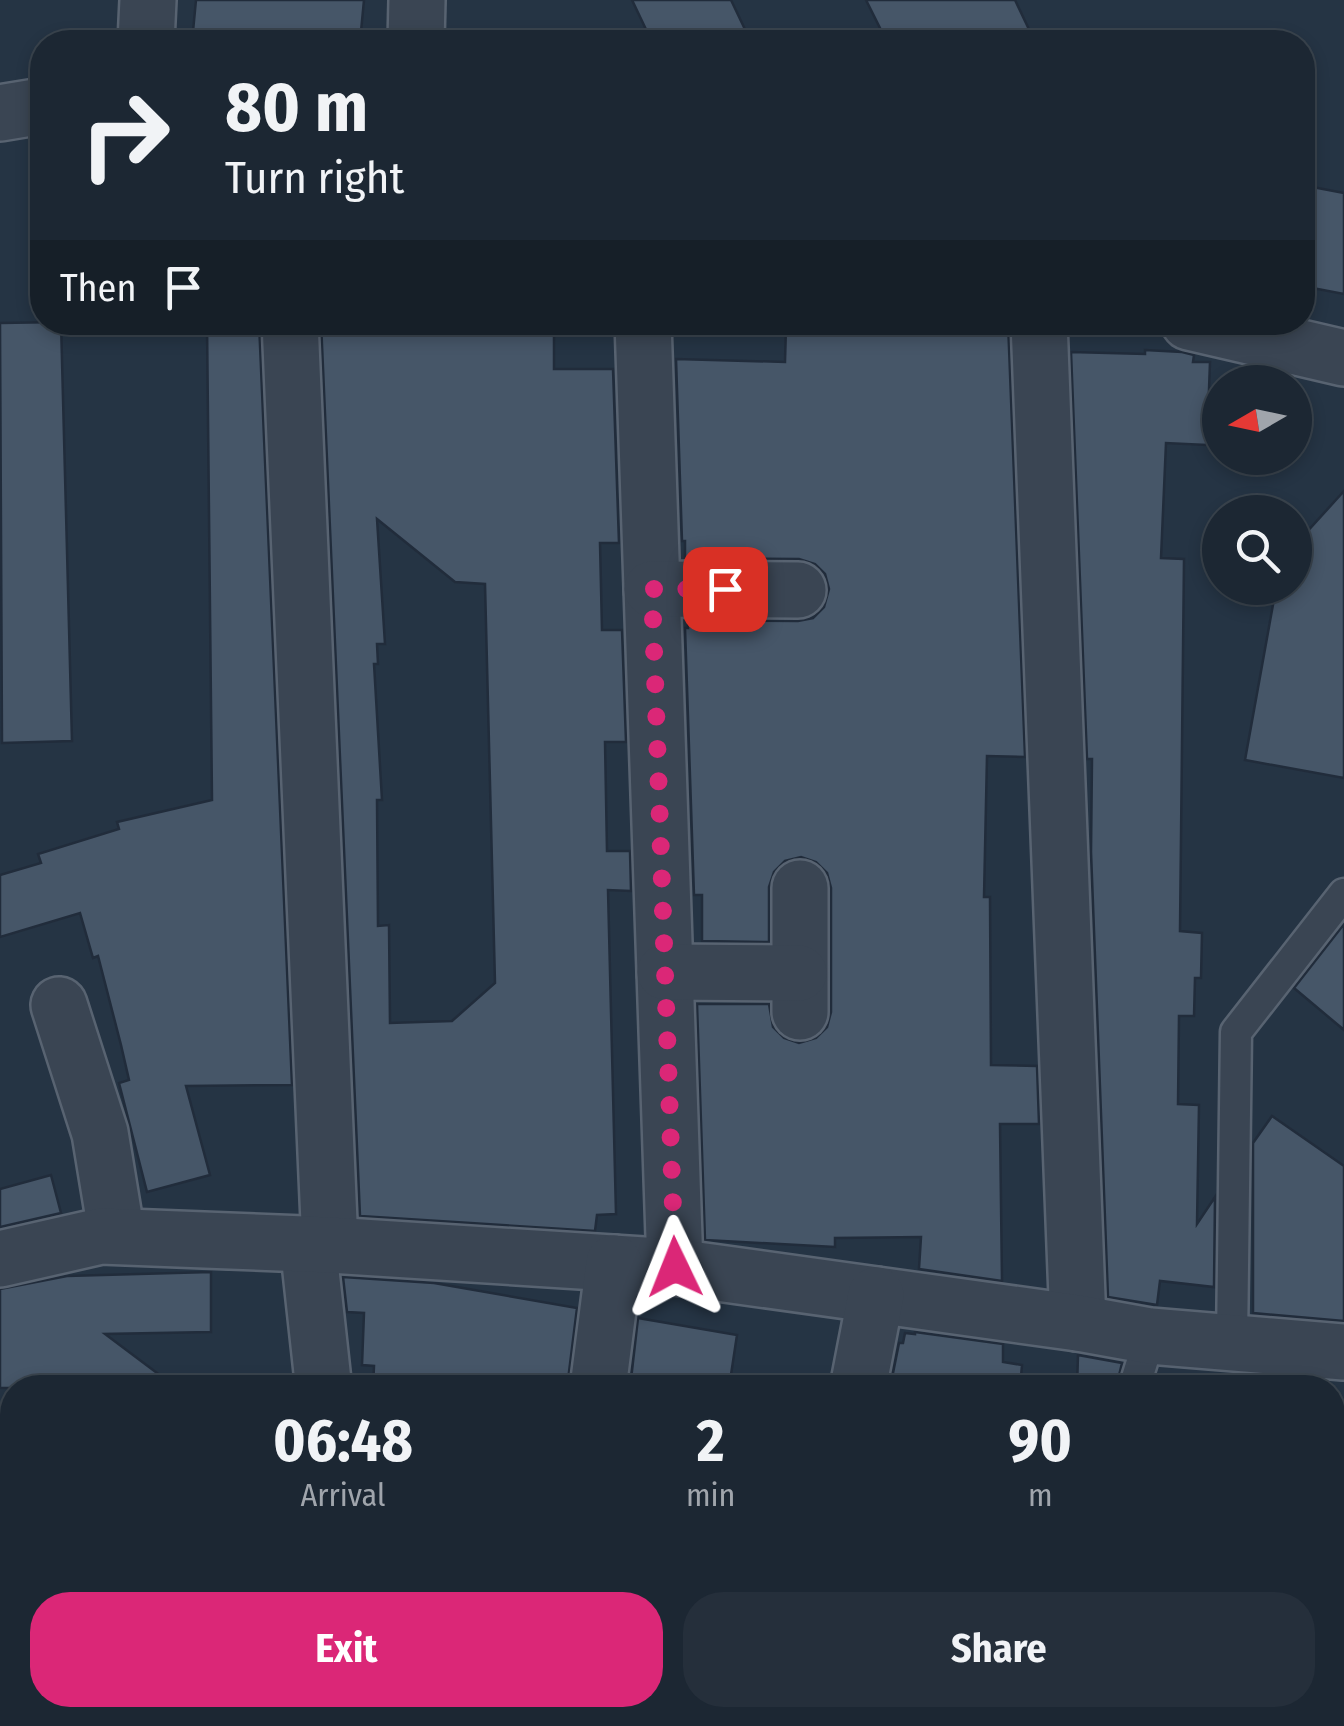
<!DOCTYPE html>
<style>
body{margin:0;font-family:"Fira Sans Condensed",sans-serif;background:#252f3b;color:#f1f3f6;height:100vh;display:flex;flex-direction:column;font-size:38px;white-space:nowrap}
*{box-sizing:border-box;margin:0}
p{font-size:32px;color:#a0a5ac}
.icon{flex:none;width:55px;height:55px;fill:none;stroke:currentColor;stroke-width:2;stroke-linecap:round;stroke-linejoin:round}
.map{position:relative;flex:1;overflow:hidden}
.sheet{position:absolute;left:0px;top:1375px;width:1345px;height:352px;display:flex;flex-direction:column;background:#1c2733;border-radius:40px 40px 0 0;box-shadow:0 5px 15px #0003,0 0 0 2px #3a444e}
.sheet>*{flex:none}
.top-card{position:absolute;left:30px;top:30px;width:1285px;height:305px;border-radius:40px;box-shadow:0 5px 15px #0003,0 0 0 2px #3a444e;background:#1c2733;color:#f1f3f6;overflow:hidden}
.needle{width:65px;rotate:261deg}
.tools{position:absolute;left:1202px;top:365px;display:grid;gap:20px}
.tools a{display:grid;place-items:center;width:110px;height:110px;border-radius:50%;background:#1c2733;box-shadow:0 5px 15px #0003,0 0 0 2px #3a444e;font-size:50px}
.pin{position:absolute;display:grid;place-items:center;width:85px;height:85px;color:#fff;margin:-42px;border-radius:20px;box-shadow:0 5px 15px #0006}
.me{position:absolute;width:110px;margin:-55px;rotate:358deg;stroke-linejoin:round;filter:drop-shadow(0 0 8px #0008)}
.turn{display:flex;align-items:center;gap:35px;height:210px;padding:0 30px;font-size:45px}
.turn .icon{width:130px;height:130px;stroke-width:2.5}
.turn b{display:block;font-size:70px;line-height:85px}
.then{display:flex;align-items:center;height:95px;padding:0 30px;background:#0003;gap:20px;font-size:38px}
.eta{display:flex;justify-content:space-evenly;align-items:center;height:170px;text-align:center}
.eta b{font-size:60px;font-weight:700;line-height:70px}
.cta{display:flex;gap:20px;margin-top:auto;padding:20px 30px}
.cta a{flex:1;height:115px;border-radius:40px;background:#db2777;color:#fff;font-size:40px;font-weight:700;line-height:115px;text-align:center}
.cta a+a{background:#252f3b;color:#f1f3f6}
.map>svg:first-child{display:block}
</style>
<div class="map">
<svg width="1344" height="1726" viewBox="0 0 1344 1726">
<rect width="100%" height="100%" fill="#253444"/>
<g fill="#465668" stroke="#212c3b" stroke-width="2.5" fill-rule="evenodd">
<path d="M 196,0 L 364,0 L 360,42 L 192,42 Z"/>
<path d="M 632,0 L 731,0 L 751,42 L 652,42 Z"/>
<path d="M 866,0 L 1015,0 L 1035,42 L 887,42 Z"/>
<path d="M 1302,185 L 1344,193 L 1344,294 L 1302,286 Z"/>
<path d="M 61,322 L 72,741 L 2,743 L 0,323 Z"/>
<path d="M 207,322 L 259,322 L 292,1085 L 186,1086 L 210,1175 L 147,1192 L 119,1083 L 129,1080 L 121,1045 L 98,956 L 93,958 L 80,913 L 0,937 L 0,875 L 41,863 L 38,854 L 119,829 L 117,822 L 212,800 Z"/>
<path d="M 321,322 L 532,322 L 532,327 L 554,327 L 554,369 L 613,369 L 619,543 L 600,543 L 602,630 L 622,630 L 626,742 L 605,742 L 607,851 L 630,851 L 631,891 L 608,890 L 616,1214 L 597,1215 L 595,1231 L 360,1216 ZM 377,519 L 455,582 L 485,584 L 495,983 L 452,1021 L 390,1023 L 389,925 L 378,926 L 377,800 L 382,800 L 374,664 L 378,664 L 377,644 L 385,644 Z"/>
<path d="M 809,322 L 1008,322 L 1025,757 L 987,756 L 984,897 L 990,897 L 991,1065 L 1037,1066 L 1039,1124 L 1000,1124 L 1002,1281 L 919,1269 L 921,1237 L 835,1238 L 835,1247 L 705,1240 L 697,1004 L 769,1004 L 773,1027 L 784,1038 L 799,1043 L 816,1038 L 827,1027 L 831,1012 L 831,888 L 827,873 L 816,862 L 801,857 L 785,861 L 774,872 L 769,887 L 769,942 L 702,941 L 702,895 L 694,895 L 685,628 L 688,628 L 688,620 L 798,621 L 813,618 L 824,607 L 829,589 L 825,574 L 815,564 L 799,559 L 685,558 L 685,541 L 682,541 L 676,359 L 785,362 L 786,327 L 809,328 Z"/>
<path d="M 1145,350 L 1182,352 L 1194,355 L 1193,362 L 1210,362 L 1207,445 L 1166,443 L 1161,558 L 1184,559 L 1180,931 L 1202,933 L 1201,978 L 1195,978 L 1194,1016 L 1179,1016 L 1178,1104 L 1199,1105 L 1197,1224 L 1215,1197 L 1214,1287 L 1160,1281 L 1157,1305 L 1108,1297 L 1091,852 L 1092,759 L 1087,759 L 1071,352 L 1145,354 Z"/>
<path d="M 1344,491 L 1344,778 L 1245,760 L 1276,588 L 1295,588 L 1295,545 Z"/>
<path d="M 1344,924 L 1344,1030 L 1294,988 Z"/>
<path d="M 1272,1116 L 1344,1166 L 1344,1321 L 1253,1313 L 1253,1143 Z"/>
<path d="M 51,1175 L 61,1213 L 0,1227 L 0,1189 Z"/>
<path d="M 211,1272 L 211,1332 L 105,1334 L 177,1388 L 0,1388 L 0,1289 L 67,1276 Z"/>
<path d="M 343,1277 L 434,1283 L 577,1308 L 567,1388 L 511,1388 L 444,1379 L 444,1388 L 373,1388 L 374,1366 L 362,1365 L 364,1313 L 347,1312 Z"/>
<path d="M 638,1318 L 737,1335 L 729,1388 L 630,1388 Z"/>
<path d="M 915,1332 L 1003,1344 L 1003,1362 L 1022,1365 L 1020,1388 L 890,1388 L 899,1343 L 903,1343 L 905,1333 L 915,1334 Z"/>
<path d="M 1078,1355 L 1122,1363 L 1116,1388 L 1077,1388 Z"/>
</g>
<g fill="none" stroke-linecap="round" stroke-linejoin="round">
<g stroke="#586371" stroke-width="35">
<g id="service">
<path d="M 1232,1342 L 1236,1032 L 1344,894"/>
<path d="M 1134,1388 L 1150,1336"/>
<path d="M 1183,1715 L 1209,1726"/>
<path d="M 1031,1726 L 1035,1715"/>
</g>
</g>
<g stroke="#586371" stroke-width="60">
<g id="minor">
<path d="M 146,42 L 148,0"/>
<path d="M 416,42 L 417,0"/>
<path d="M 0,113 L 42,106"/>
<path d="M 290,322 L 330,1245"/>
<path d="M 643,322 L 675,1267"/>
<path d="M 1039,322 L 1078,1323"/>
<path d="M 1189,322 L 1344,358"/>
<path d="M 652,589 L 798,590"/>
<path d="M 800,888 L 800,1012"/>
<path d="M 665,972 L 799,973"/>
<path d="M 59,1005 L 100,1133 L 117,1236"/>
<path d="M 308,1244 L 323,1381"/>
<path d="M 0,1259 L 101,1236 L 330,1245 L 675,1267 L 1078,1323 L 1150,1336 L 1344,1352"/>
<path d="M 598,1388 L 614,1263"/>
<path d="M 858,1388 L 876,1295"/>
<path d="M 0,1506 L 12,1515"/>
<path d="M 1332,1552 L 1344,1528"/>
<path d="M 1260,1726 L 1264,1715"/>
</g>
</g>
<use href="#service" stroke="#3a4553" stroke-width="30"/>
<use href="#minor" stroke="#3a4553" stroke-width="55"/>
</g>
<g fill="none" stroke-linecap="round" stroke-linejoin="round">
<path stroke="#db2777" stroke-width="18" stroke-dasharray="0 32.4" d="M 675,1267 L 652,589 L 725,589"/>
</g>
</svg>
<div class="tools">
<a><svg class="needle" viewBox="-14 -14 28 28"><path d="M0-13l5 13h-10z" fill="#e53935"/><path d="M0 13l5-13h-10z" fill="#a0a5ac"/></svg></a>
<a><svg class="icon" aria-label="search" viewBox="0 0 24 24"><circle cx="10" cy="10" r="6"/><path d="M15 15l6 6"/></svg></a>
</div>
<div class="pin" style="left:725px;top:589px;background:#d93025"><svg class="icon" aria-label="arrive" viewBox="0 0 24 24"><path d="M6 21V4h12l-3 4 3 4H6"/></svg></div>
<svg class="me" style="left:675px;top:1267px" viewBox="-20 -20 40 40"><path d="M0-17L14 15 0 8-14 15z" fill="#db2777" stroke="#fff" stroke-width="4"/></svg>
<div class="top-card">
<div class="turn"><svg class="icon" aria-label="right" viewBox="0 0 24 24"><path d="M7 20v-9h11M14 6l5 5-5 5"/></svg><div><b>80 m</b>Turn right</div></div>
<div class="then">Then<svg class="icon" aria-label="arrive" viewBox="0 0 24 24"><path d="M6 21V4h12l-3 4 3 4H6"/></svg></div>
</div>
<section class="sheet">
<div class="eta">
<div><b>06:48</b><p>Arrival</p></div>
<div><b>2</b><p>min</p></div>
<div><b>90</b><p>m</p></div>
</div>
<div class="cta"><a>Exit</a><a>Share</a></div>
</section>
</div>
